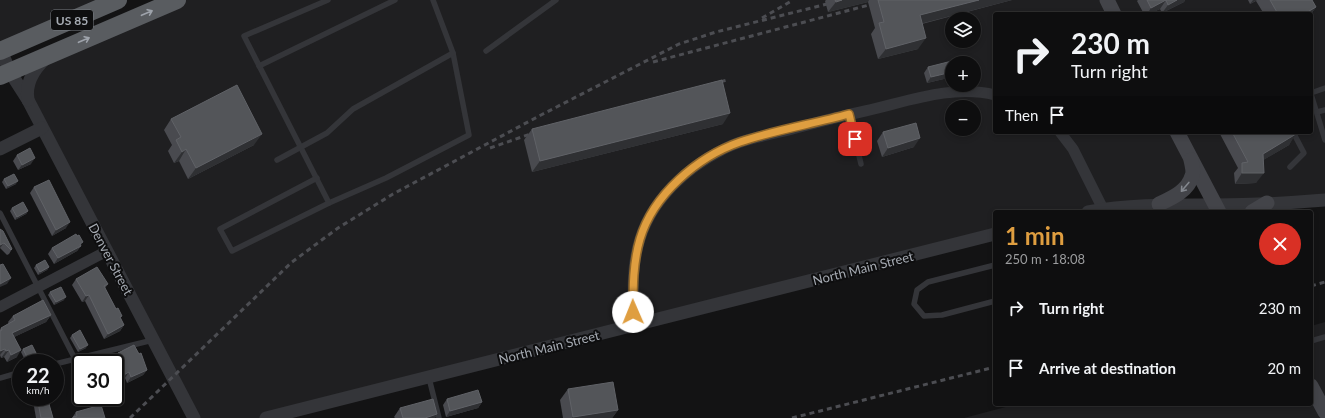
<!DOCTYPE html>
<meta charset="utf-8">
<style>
body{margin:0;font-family:Lato,sans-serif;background:#1c1c1d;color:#f1f3f6;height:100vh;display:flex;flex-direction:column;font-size:15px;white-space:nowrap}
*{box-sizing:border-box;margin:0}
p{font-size:13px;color:#9b9c9e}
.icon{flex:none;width:22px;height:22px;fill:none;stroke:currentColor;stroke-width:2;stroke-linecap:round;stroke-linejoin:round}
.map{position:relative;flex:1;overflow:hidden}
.side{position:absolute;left:993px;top:210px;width:320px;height:196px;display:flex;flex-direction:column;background:#0e0e0f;border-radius:4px;box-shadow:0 2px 6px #0003,0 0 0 1px #2e2e2f}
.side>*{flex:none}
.banner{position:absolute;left:993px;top:12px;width:320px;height:122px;border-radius:4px;box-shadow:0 2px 6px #0003,0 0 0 1px #2e2e2f;background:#0e0e0f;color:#f1f3f6;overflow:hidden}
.tools{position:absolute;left:945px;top:12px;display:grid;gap:8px}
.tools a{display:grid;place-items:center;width:36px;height:36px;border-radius:50%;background:#0e0e0f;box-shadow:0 2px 6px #0003,0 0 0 1px #2e2e2f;font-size:20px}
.speed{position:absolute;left:12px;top:354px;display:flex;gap:8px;font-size:20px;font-weight:700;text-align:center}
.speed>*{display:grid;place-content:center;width:52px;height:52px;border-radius:50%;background:#0e0e0f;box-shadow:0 2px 6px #0003,0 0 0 1px #2e2e2f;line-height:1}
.speed small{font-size:10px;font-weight:400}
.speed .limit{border:2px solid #111;border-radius:6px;background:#fff;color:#111}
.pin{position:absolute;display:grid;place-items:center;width:34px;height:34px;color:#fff;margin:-17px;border-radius:8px;box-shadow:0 2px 6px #0006}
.me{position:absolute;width:44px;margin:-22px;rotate:359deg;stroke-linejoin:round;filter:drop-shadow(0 0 3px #0008)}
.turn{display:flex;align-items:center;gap:14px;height:84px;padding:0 12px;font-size:18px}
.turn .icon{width:52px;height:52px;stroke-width:2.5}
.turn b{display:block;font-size:28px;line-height:34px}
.then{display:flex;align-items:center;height:38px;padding:0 12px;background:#0003;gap:8px;font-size:15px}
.round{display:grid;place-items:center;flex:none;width:42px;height:42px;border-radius:21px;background:#1c1c1d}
.overview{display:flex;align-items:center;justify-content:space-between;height:68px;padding:0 12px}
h1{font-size:24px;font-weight:700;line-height:30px;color:#df9e40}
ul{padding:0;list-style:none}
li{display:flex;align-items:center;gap:12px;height:60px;padding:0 12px}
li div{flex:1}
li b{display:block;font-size:15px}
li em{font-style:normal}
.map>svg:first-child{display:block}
</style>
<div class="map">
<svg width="1325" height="418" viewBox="0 0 1325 418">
<rect width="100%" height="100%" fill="#131314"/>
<g fill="#1f1f21" fill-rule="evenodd">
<path d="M 0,0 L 118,0 L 0,48 Z"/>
<path d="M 177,0 L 1325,0 L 1325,200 L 1216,205 L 1193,176 L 1159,204 L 1088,212 L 995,212 L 995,234 L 266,418 L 194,418 L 27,91 L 38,66 ZM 995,14 L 1311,14 L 1311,132 L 995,132 ZM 952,19 L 974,19 L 974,41 L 952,41 ZM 952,63 L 974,63 L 974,85 L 952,85 ZM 952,107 L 974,107 L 974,129 L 952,129 Z"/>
<path d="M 1325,322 L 1325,418 L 964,418 L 1017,404 L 1311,404 L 1311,326 Z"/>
</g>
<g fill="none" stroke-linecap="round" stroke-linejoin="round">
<g stroke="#343539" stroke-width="5.5">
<path d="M 328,0 L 244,36 L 329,203 L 386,178 L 469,135 L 453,53"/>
<path d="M 486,51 L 556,0"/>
<path d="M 259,66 L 395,0"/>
<path d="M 1311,93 L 1325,88"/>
<path d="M 1311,94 L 1325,140"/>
<path d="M 1317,112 L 1325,110"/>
<path d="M 849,114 L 861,164"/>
<path d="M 277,160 L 327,133 L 353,109 L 453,53 L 433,0"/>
<path d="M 1290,167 L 1304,153 L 1293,132"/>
<path d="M 317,178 L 220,229 L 232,251 L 329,203"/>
<path d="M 0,213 L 75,359"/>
<path d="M 995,265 L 928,282 L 917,290 L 914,304 L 924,316 L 942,315 L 995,301"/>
<path d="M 1311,341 L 1325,337"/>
<path d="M 55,364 L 153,340"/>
<path d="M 0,378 L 21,372"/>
<path d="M 429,378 L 439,418"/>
</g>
<g stroke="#343539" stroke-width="11">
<path d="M 1060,132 L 1073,149 L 1103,209"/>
<path d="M 0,307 L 107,251"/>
<path d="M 634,326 C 633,297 631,267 640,239 C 652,200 686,168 722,150 C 740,140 760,137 780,132 C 808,125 836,117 865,111 C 906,102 952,84 995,95"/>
</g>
<g stroke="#343539" stroke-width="13">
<path d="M 0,48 L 10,72 L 28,100 L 194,418"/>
<path d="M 28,100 C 25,83 33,70 46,58"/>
<path d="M 0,149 L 42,128"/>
<path d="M 1088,212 C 1131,204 1172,205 1215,205 C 1252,205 1289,203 1325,200"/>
<path d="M 266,418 L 995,234"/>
</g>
<g stroke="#434449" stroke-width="15">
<path d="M 1107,0 L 1114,14"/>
<path d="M 1177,132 L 1219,212"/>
<path d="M 1159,204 C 1172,198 1188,191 1192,176 C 1194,172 1192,165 1191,160"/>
<path d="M 1252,212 L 1267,203"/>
<path d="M 1311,386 L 1325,412"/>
</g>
<g stroke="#595c60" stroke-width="18">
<path d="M 0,51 L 118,0"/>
<path d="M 0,76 L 177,0"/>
</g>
<g stroke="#4c4d52" stroke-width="3" stroke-dasharray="5 4" stroke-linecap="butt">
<path d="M 762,18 L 793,0"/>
<path d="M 653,62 L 888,0"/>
<path d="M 712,84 L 727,80"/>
<path d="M 490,148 L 539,131"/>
<path d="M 1311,286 L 1325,282"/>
<path d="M 130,418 L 292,262 L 338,228 L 393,194 L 541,115 L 679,44 L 716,32 L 843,0"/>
<path d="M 792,418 L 995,367"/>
</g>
</g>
<g fill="#494a4f">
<path d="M 826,0 L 1012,0 L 922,24 L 918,49 L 878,59 L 871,34 L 875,28 L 868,2 L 828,12 L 825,1 Z"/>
<path d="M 1138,0 L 1185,0 L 1184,2 L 1162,13 L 1160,9 L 1149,14 L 1144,14 L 1137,1 Z"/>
<path d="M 1248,0 L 1312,0 L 1316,7 L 1311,14 L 1264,14 L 1256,1 L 1250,4 Z"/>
<path d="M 952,63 L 952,77 L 927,83 L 924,73 L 928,67 Z"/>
<path d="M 171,119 L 254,145 L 188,179 L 179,161 L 174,163 L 168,151 L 172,145 L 164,130 Z"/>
<path d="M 723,124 L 532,172 L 524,140 L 532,129 Z"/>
<path d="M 883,132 L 914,147 L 882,157 L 877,141 Z"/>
<path d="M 1221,132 L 1295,132 L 1289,145 L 1263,160 L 1256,183 L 1235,184 L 1234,173 L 1238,168 L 1220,134 Z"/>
<path d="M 17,155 L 31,164 L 18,170 L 13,161 Z"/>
<path d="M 4,179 L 16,184 L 6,189 L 2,182 Z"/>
<path d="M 34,187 L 66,228 L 52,236 L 30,193 Z"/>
<path d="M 12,208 L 28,211 L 26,214 L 15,220 L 10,211 Z"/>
<path d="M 0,229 L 12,249 L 9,254 L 7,255 L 0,248 Z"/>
<path d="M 80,245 L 81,246 L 77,251 L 54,264 L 48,254 L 52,248 Z"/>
<path d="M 36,265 L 49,267 L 47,270 L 38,275 L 34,268 Z"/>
<path d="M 76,279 L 108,284 L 105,288 L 116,309 L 122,316 L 120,318 L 124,325 L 120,331 L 104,339 L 85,301 L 82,302 L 72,285 Z"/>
<path d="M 50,292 L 64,300 L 54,305 L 48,295 Z"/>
<path d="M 51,315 L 46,322 L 14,337 L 17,357 L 7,362 L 4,357 L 1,358 L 0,355 L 0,329 L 9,324 L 8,322 L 13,316 Z"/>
<path d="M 72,335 L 86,348 L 78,352 L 70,338 Z"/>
<path d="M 23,349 L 35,358 L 26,362 L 21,352 Z"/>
<path d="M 118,353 L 147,370 L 143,375 L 127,383 L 125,378 L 115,383 L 115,361 L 114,359 Z"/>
<path d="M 568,389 L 618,410 L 612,418 L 563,418 L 560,400 Z"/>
<path d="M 36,397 L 47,397 L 53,418 L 36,418 L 33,401 Z"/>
<path d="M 447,399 L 482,402 L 478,408 L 446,417 L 443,405 Z"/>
<path d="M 400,408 L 437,414 L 435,418 L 395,418 L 394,417 Z"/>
<path d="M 76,412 L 105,418 L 72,418 Z"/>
</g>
<g fill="#2f3033">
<path d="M 842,0 L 869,0 L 868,2 L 828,12 L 836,2 Z"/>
<path d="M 979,0 L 1012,0 L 912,26 L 920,15 Z"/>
<path d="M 1166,0 L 1160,9 L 1149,14 L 1147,14 L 1151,8 Z"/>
<path d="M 1177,0 L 1185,0 L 1184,2 L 1162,13 L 1168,5 Z"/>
<path d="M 1253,0 L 1257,0 L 1250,4 Z"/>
<path d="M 1316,7 L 1311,14 L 1304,14 Z"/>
<path d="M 926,38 L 918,49 L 878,59 L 886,49 Z"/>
<path d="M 952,72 L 952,77 L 927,83 L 931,77 Z"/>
<path d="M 730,113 L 723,124 L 532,172 L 540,161 Z"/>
<path d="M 262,134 L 254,145 L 188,179 L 196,168 Z"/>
<path d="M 1296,134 L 1289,145 L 1255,165 L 1263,154 Z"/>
<path d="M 920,138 L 914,147 L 882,157 L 888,148 Z"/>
<path d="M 186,149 L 179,161 L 174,163 L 182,152 Z"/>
<path d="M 35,158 L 31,164 L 18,170 L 22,165 Z"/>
<path d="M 1242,173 L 1264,173 L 1256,183 L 1235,184 Z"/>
<path d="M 18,181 L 16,184 L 6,189 L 8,186 Z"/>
<path d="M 28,211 L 26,214 L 15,220 L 17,217 Z"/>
<path d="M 70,222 L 66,228 L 52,236 L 56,230 Z"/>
<path d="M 83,242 L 77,251 L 54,264 L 58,258 Z"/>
<path d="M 4,243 L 0,248 L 0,245 Z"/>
<path d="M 49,267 L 47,270 L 38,275 L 40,272 Z"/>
<path d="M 11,278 L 7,284 L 0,287 L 0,284 Z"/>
<path d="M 89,295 L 85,301 L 82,302 L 86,296 Z"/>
<path d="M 66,297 L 64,300 L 54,305 L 56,302 Z"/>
<path d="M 51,315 L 46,322 L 8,340 L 12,333 Z"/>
<path d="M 124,325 L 120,331 L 104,339 L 108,334 Z"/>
<path d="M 88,345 L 86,348 L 78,352 L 80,349 Z"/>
<path d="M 5,349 L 0,355 L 0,351 Z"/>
<path d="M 9,350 L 4,357 L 1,358 L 6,351 Z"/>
<path d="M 21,350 L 17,357 L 7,362 L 11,355 Z"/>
<path d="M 37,355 L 35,358 L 26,362 L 28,359 Z"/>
<path d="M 147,370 L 143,375 L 127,383 L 131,377 Z"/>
<path d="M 129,372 L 125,378 L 115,383 L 115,380 Z"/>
<path d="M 482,402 L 478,408 L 446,417 L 450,411 Z"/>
<path d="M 618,410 L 612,418 L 572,418 L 573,417 Z"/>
<path d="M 437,414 L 435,418 L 425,418 Z"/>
</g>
<g fill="#535559" stroke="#606267">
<path d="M 835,0 L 842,0 L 836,2 Z"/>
<path d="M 878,0 L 979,0 L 920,15 L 926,38 L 886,49 L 879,23 L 884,22 Z"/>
<path d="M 1147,0 L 1177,0 L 1168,5 L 1166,0 L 1151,8 Z"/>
<path d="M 1270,0 L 1312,0 L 1316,7 L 1304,14 L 1278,14 Z"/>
<path d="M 956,60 L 956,63 L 952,63 L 952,72 L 931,77 L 928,67 Z"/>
<path d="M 722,80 L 730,113 L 540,161 L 532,129 Z"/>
<path d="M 237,85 L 262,134 L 196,168 L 186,149 L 182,152 L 176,140 L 181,137 L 171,119 Z"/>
<path d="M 916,123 L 920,138 L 888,148 L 883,132 Z"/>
<path d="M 1232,132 L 1295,132 L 1296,134 L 1263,154 L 1264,173 L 1242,173 L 1242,163 L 1248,162 Z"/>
<path d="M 30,148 L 35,158 L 22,165 L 17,155 Z"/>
<path d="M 14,174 L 18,181 L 8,186 L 4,179 Z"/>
<path d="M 49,180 L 70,222 L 56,230 L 34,187 Z"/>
<path d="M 23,202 L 28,211 L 17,217 L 12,208 Z"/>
<path d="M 0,229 L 3,231 L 12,249 L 11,250 L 4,243 L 0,245 Z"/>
<path d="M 76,234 L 77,236 L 79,235 L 83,242 L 80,244 L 81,246 L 58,258 L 52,248 Z"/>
<path d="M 45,260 L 49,267 L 40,272 L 36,265 Z"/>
<path d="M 3,264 L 11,278 L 0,284 L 0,265 Z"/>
<path d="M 97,267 L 108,284 L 104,286 L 116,309 L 118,308 L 122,316 L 120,317 L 124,325 L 108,334 L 89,295 L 86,296 L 76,279 Z"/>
<path d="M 61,287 L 66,297 L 56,302 L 50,292 Z"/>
<path d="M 43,300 L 51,315 L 12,333 L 21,350 L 11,355 L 9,350 L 6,351 L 5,349 L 0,351 L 0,331 L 2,330 L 1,328 L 15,320 L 13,316 Z"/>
<path d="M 80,330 L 88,345 L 80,349 L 72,335 Z"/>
<path d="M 32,345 L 37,355 L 28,359 L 23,349 Z"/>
<path d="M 134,345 L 139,354 L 141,353 L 147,370 L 131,377 L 129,372 L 115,380 L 115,363 L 112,363 L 121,358 L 118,353 Z"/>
<path d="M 613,382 L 618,410 L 573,417 L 568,389 Z"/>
<path d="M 478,390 L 482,402 L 450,411 L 447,399 Z"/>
<path d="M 37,397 L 47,397 L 53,418 L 41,418 Z"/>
<path d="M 433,399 L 437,414 L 425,418 L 403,418 L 400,408 Z"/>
<path d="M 101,405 L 105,418 L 73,418 L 73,417 L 77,416 L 76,412 Z"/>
</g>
<defs><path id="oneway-shaft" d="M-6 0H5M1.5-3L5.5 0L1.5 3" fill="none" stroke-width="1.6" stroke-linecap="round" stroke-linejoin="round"/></defs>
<g stroke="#9ea3ab">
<use href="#oneway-shaft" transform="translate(147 13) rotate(-23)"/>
<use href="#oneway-shaft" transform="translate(84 40) rotate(-23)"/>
</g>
<use stroke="#83878e" href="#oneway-shaft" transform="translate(1185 187) rotate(130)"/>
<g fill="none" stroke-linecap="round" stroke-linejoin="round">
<g stroke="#91672a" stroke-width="10">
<path id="route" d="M 633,312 C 633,287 633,263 640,239 C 653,195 697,157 740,142 C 775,130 813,124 849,114 L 855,139"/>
</g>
<use href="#route" stroke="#df9e40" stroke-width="7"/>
</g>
<g text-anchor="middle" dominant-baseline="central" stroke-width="4" stroke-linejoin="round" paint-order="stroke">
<rect fill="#0e0e0f" stroke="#787c82" stroke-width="1" x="51" y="10" width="42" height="20" rx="3"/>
<g font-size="12" font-weight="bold" fill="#a6abb3">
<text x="72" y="20">US 85</text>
</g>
<g font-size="13" fill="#a6abb3" stroke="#0e0e0f">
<text transform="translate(111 259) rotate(62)">Denver Street</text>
<text transform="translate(863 268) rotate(-14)">North Main Street</text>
<text transform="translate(549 347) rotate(-14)">North Main Street</text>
</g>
</g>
</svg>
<div class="tools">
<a><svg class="icon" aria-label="layers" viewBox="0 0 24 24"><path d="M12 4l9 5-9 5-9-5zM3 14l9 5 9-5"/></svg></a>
<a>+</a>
<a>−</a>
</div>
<div class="speed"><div>22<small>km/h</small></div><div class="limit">30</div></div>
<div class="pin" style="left:855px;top:139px;background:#d93025"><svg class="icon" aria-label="arrive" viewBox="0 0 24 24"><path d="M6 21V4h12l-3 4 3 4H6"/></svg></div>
<svg class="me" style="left:633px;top:312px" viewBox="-20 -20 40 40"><circle r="19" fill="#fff"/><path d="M0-13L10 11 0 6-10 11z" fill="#df9e40"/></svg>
<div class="banner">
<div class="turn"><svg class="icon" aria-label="right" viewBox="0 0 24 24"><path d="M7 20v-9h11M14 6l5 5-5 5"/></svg><div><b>230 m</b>Turn right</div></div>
<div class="then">Then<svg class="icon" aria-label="arrive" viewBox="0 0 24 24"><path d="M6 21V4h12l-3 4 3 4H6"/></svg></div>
</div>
<section class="side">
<div class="overview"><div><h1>1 min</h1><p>250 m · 18:08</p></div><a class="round" style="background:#d93025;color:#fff"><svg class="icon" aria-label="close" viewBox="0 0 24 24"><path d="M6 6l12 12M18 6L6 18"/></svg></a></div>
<ul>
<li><svg class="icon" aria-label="right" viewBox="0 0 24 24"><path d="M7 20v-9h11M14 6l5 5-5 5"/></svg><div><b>Turn right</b></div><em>230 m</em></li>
<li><svg class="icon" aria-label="arrive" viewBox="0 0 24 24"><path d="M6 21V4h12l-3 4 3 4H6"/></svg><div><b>Arrive at destination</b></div><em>20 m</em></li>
</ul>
</section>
</div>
